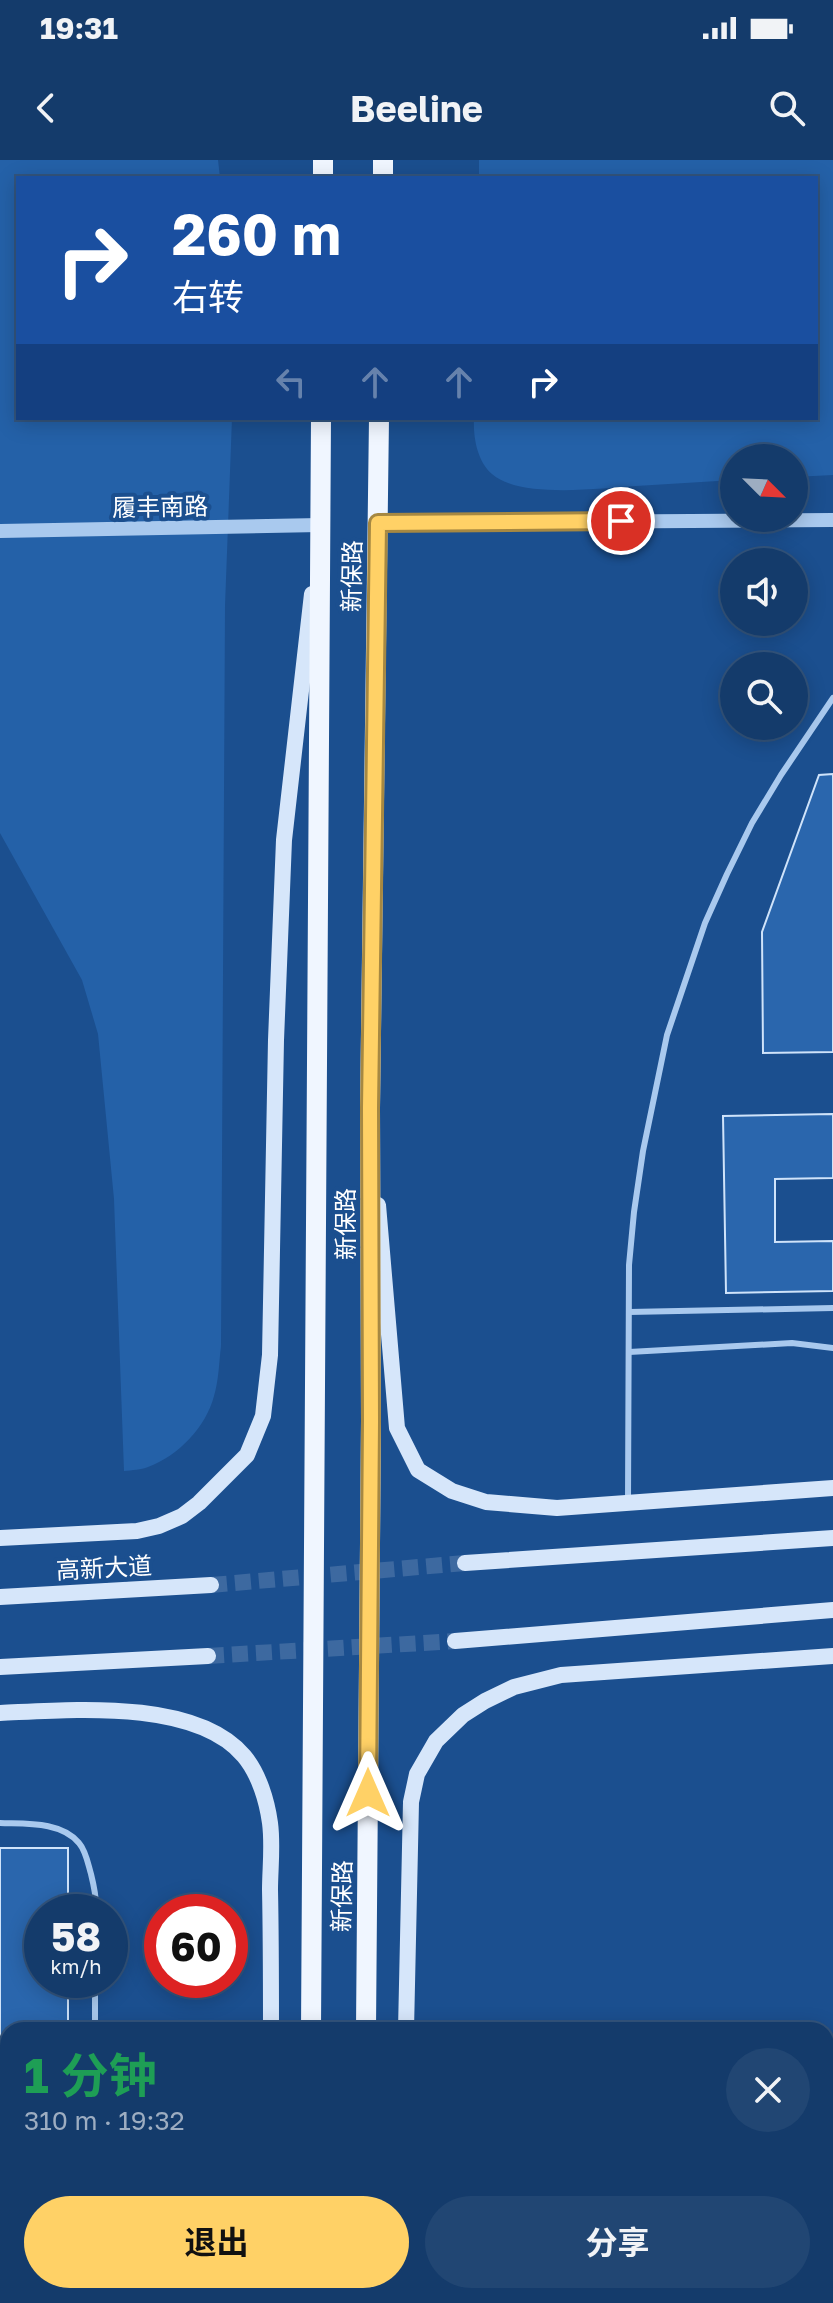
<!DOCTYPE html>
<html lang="zh">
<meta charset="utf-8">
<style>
body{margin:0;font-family:"Golos Text","Noto Sans SC",sans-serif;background:#214673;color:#f1f3f6;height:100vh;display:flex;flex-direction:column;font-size:30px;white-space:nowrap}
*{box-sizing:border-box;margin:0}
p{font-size:26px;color:#9dadc1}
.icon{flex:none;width:44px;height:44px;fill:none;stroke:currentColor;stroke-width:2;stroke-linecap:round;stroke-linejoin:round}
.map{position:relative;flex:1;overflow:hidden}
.panel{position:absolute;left:0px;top:1862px;width:834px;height:282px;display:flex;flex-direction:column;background:#143b6b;border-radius:24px 24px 0 0;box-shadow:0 4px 20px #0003,0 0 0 2px #33557e}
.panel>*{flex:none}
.banner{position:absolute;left:16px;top:16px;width:802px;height:244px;border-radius:0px;box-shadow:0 4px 20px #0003,0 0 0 2px #33557e;background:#1a4fa0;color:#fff;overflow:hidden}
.needle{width:52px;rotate:114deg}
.fabs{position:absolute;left:720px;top:284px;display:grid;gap:16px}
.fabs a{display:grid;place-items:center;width:88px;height:88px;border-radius:50%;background:#143b6b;box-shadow:0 4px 20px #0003,0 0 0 2px #33557e;font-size:40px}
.speed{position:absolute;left:24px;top:1734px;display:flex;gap:16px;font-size:40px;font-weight:700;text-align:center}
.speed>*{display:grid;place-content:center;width:104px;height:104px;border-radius:50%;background:#143b6b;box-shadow:0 4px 20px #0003,0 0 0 2px #33557e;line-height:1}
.speed small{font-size:20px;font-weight:400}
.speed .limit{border:12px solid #d22;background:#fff;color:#111}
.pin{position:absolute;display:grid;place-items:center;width:68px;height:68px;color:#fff;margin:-34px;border:4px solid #fff;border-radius:50%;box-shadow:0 2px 8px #0007}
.me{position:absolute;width:88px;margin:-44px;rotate:0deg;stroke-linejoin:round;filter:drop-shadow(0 0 6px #0008)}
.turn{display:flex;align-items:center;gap:28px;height:168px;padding:0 24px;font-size:36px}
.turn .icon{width:104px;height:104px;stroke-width:2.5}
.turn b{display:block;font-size:56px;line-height:68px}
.lanes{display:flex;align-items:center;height:76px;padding:0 24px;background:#0003;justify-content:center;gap:40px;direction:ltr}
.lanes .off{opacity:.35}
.round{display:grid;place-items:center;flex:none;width:84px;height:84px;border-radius:42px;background:#214673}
.summary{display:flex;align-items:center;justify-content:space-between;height:136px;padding:0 24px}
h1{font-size:48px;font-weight:700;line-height:60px;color:#1e9e55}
.action{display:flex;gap:16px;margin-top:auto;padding:16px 24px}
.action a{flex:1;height:92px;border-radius:48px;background:#ffd166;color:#111;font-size:32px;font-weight:700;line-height:92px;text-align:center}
.action a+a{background:#214673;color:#f1f3f6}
.status{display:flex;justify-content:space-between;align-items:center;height:56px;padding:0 40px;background:#143b6b;direction:ltr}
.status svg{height:22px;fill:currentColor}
header{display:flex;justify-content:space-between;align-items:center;height:104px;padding:0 24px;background:#143b6b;font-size:36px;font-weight:700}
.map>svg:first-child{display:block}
</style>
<div class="status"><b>19:31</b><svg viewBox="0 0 49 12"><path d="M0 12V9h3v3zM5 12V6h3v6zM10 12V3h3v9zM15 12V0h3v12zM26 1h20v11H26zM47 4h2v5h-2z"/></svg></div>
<header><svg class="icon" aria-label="back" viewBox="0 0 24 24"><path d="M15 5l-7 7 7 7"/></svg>Beeline<svg class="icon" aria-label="search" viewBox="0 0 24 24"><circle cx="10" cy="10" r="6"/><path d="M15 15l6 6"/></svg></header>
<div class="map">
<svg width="833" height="2143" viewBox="0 0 833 2143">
<rect width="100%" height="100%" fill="#1b4f8f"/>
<g fill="#2461a8">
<path d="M 0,0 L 218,0 L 220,18 L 18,18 L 18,258 L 232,258 L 225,446 L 221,1186 C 219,1202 219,1219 214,1236 C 206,1267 178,1296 148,1307 C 141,1310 132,1310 124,1311 L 114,1039 L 98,874 L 82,820 L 0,673 Z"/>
<path d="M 479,0 L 833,0 L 833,315 L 794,317 L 794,298 L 734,298 L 734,320 C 701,322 669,324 636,326 C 600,328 521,339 492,314 C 477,301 473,277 474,258 L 816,258 L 816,18 L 479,18 Z"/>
</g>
<g fill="#2a66ad" stroke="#cfe3fa" stroke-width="2">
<path d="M 833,614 L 833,892 L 763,893 L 762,772 L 819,615 Z"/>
<path d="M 833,954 L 833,1018 L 775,1019 L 775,1082 L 833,1081 L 833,1131 L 726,1133 L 723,956 Z"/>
<path d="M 0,1688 L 68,1688 L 68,1752 L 42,1752 L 42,1820 L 68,1820 L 68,1870 L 8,1870 L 8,1982 L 0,1982 Z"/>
</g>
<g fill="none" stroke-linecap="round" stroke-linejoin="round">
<g stroke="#3d69a0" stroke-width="16" stroke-dasharray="16 8" stroke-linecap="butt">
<path d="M 211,1425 L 465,1403"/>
<path d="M 208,1496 L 455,1481"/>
</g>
<g stroke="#a9c9ee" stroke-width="6">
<path d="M 629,1152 L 833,1148"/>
<path d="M 629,1192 L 792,1183 L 833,1188"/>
<path d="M 628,1342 L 629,1105 L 634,1052 L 643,991 L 667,875 L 705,763 L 727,714 L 752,663 L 781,615 L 833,538"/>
<path d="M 0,1663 C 25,1664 61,1661 79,1683 C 86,1691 88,1704 91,1714 C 94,1726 97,1739 96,1752"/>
<path d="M 95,1870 L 95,1820"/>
<path d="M 0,2012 L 8,2013"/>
</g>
<g stroke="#a9c9ee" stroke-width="14">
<path d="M 378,363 L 833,360"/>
<path d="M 0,371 L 320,365"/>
</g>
<g stroke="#d6e6fa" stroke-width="16">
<path d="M 378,1045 L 397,1268 L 418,1310 L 452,1331 L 486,1342 L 557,1348 L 833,1328"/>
<path d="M 0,1378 L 137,1371 L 159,1366 L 182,1356 L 199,1343 L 247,1295 L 263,1256 L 270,1195 L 276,880 L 284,680 L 312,434"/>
<path d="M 465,1403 L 833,1378"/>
<path d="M 0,1437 L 211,1425"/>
<path d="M 455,1481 L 833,1450"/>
<path d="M 0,1507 L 208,1496"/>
<path d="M 0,1553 C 69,1550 195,1538 244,1596 C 259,1614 267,1641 270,1663 C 273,1685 270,1709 270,1730 C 271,1777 271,1823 271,1870"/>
<path d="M 406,1870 L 411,1642 L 417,1614 L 436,1581 L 463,1555 L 485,1541 L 514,1527 L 561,1515 L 833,1496"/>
<path d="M 378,2143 L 379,2136"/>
</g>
<g stroke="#f0f6ff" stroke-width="20">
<path d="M 323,18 L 323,0"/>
<path d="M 383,18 L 383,0"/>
<path d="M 311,1870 L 321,258"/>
<path d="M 366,1870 L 371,1261 L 370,948 L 379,258"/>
<path d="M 308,2143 L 308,2136"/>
<path d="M 363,2143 L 363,2136"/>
</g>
</g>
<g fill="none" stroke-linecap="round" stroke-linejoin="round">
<g stroke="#a68842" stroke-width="20">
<path id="route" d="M 368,1633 L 371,1261 L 370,948 L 378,363 L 621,361"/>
</g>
<use href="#route" stroke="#ffd166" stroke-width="14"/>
</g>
<g text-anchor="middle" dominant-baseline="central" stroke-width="8" stroke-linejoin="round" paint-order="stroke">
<g font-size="24" fill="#fff" stroke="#1b4f8f">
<text transform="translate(160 346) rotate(-1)">履丰南路</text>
<text transform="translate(351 416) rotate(-89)">新保路</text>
<text transform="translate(344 1064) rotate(-90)">新保路</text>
<text transform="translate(104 1407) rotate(-3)">高新大道</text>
<text transform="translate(341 1736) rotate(-89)">新保路</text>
</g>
</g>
</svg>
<div class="fabs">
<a><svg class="needle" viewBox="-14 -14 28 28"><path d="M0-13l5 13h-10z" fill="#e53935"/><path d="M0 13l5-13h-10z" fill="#9dadc1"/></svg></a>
<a><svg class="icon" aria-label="sound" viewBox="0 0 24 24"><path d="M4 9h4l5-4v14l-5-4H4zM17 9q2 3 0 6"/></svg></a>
<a><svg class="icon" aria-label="search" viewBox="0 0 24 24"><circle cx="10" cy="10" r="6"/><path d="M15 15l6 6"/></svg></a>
</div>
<div class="speed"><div>58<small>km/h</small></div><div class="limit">60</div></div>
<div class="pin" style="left:621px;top:361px;background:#d93025"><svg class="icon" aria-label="arrive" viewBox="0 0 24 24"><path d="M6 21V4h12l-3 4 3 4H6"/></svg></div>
<svg class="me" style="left:368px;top:1633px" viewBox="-20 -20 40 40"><path d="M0-17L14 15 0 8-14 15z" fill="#ffd166" stroke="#fff" stroke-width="4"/></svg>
<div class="banner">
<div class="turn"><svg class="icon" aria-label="right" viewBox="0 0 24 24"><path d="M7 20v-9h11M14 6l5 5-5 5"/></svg><div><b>260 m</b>右转</div></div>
<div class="lanes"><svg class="icon off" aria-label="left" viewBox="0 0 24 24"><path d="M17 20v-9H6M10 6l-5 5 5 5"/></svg><svg class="icon off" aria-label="ahead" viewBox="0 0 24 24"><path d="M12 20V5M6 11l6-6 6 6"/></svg><svg class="icon off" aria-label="ahead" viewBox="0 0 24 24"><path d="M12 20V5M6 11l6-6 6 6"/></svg><svg class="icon" aria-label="right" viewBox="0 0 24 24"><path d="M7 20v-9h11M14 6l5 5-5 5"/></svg></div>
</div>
<section class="panel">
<div class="summary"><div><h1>1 分钟</h1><p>310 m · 19:32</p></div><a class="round"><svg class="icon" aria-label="close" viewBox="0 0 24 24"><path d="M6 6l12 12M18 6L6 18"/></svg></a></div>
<div class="action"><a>退出</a><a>分享</a></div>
</section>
</div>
